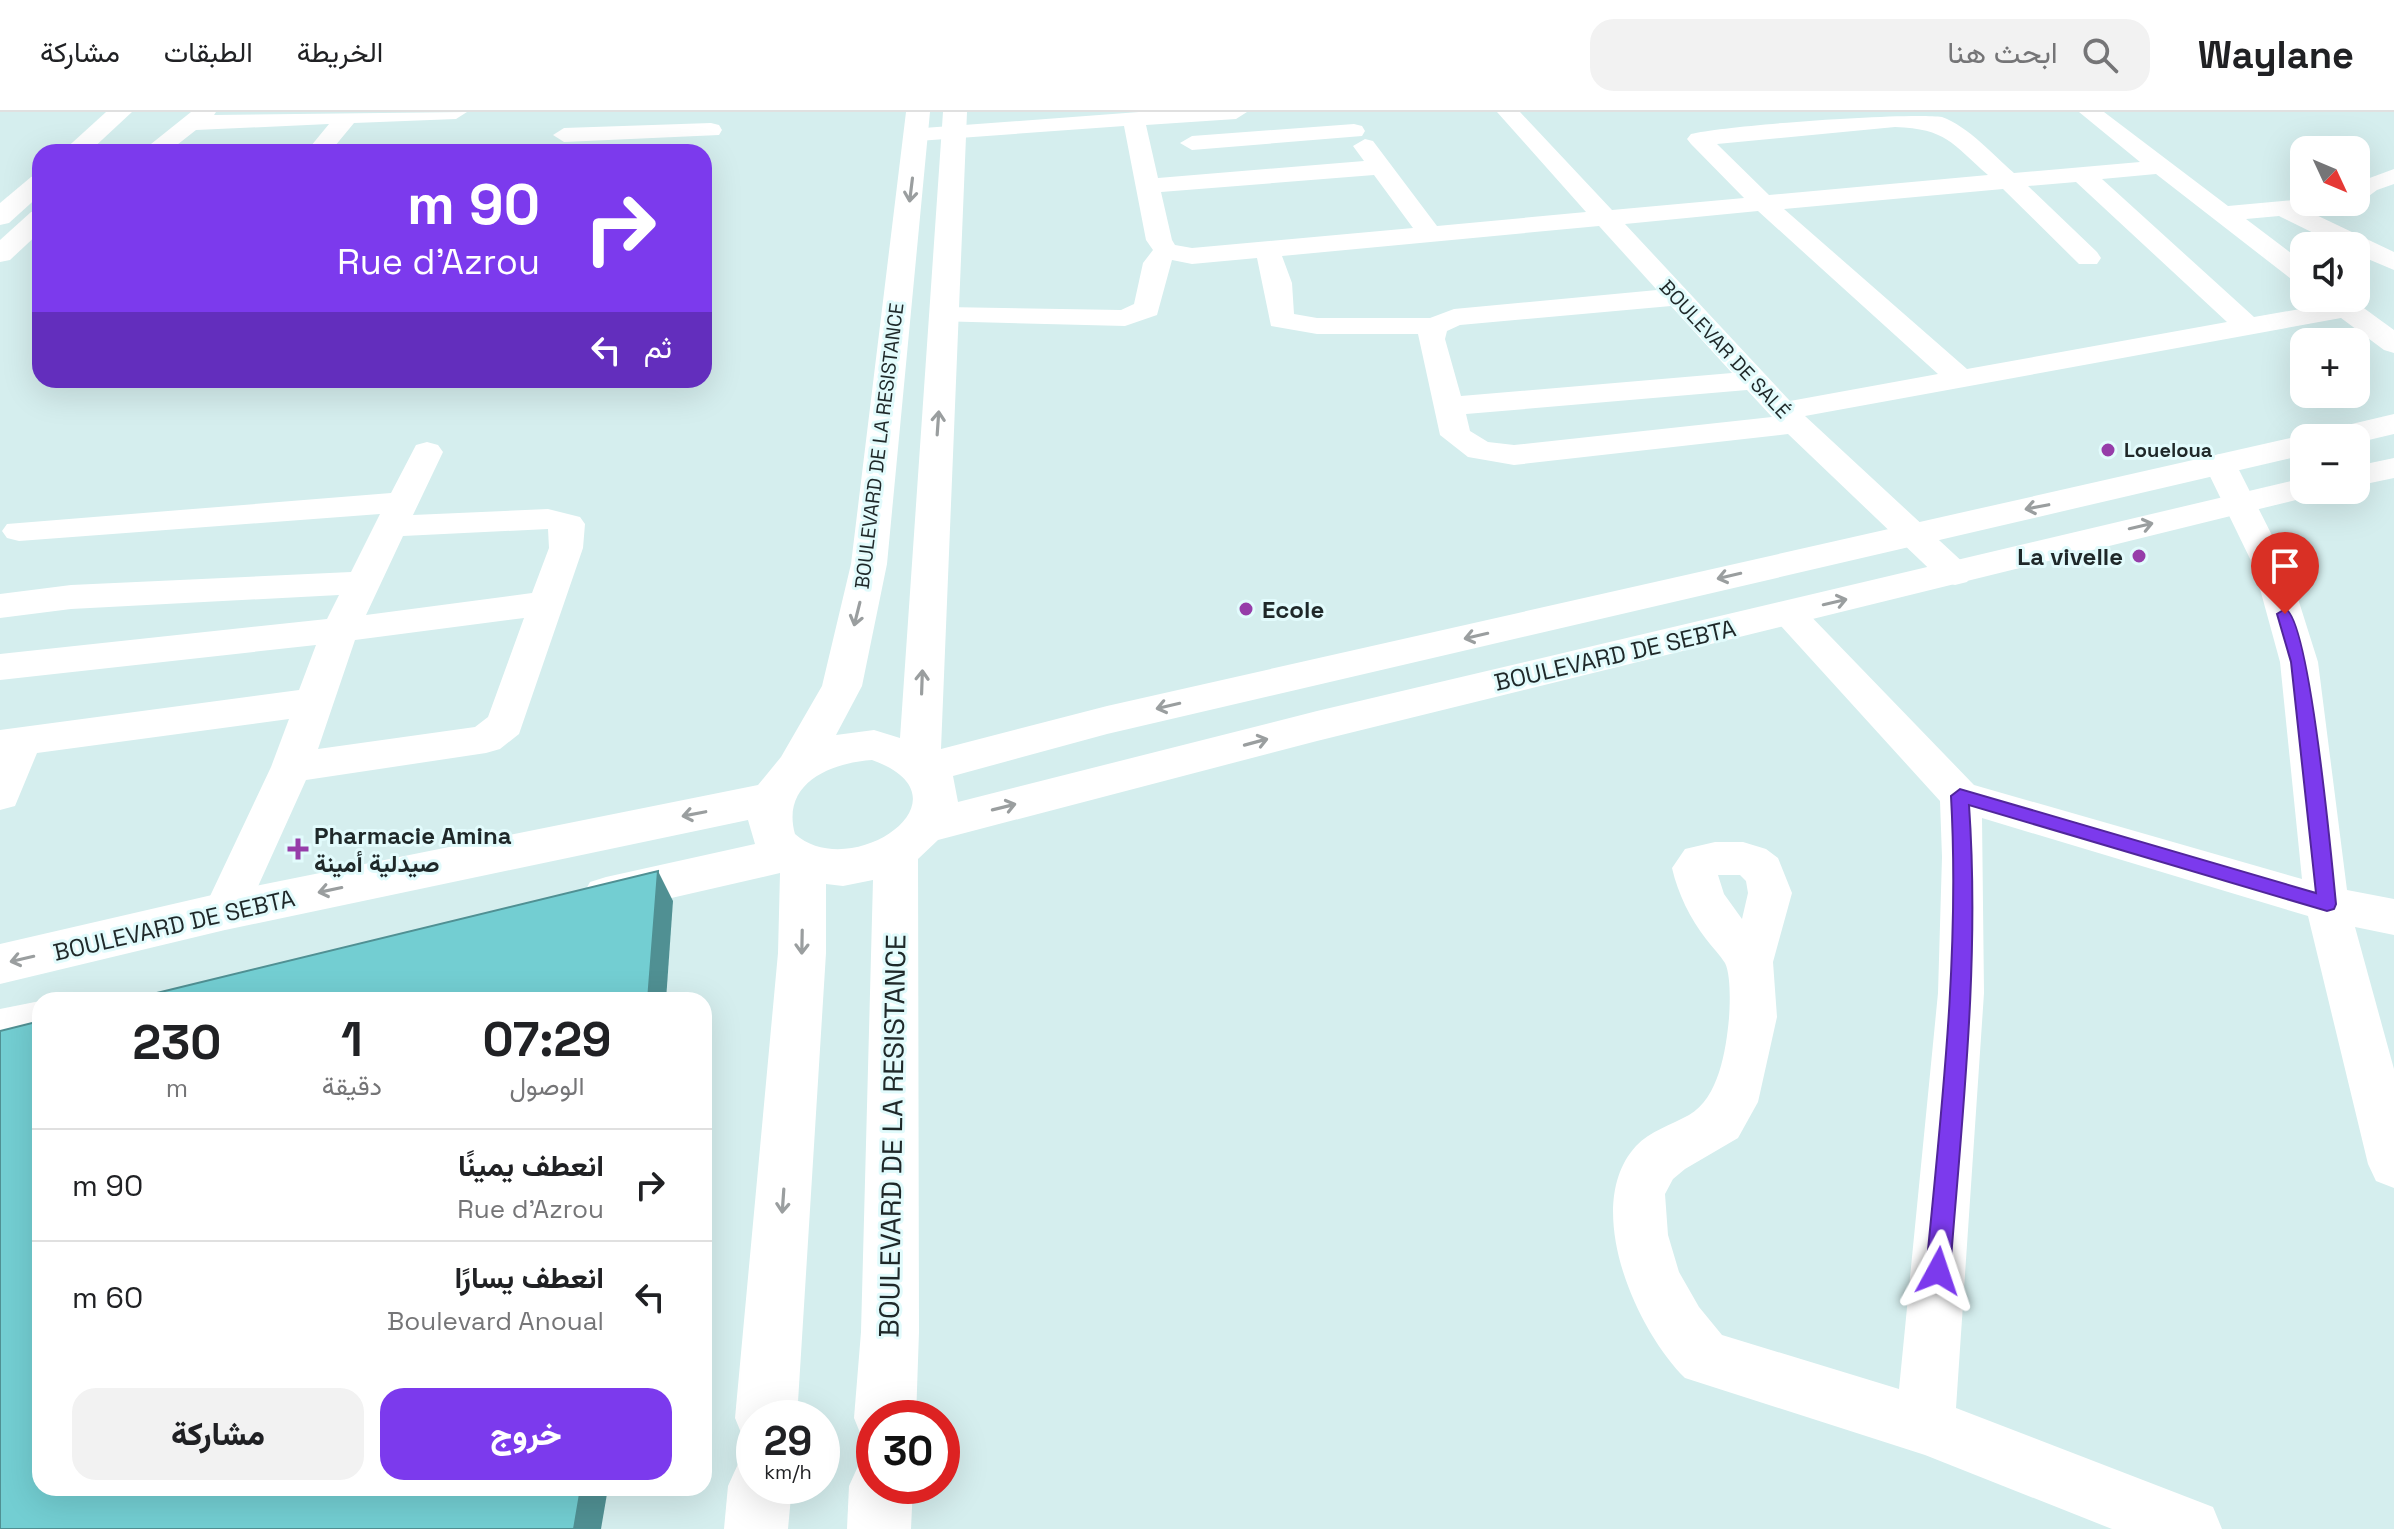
<!DOCTYPE html>
<html lang="ar">
<meta charset="utf-8">
<style>
body{margin:0;font-family:"Space Grotesk",Vazirmatn,sans-serif;background:#f2f2f2;color:#202124;direction:rtl;height:100vh;display:flex;flex-direction:column;font-size:30px;white-space:nowrap}
*{box-sizing:border-box;margin:0}
p{font-size:26px;color:#757577}
.icon{flex:none;width:44px;height:44px;fill:none;stroke:currentColor;stroke-width:2;stroke-linecap:round;stroke-linejoin:round}
.map{position:relative;flex:1;overflow:hidden;direction:ltr}
.side{position:absolute;left:32px;top:880px;width:680px;height:504px;display:flex;flex-direction:column;background:#fff;border-radius:24px;box-shadow:0 8px 32px #0002;direction:rtl}
.side>*{flex:none}
.guide{position:absolute;left:32px;top:32px;width:680px;height:244px;border-radius:24px;box-shadow:0 8px 32px #0002;direction:rtl;background:#7c3aed;color:#fff;overflow:hidden}
.needle{width:52px;rotate:134deg}
.fabs{position:absolute;left:2290px;top:24px;display:grid;gap:16px}
.fabs a{display:grid;place-items:center;width:80px;height:80px;border-radius:16px;background:#fff;box-shadow:0 8px 32px #0002;font-size:40px}
.speed{position:absolute;left:736px;top:1288px;display:flex;gap:16px;font-size:40px;font-weight:700;text-align:center}
.speed>*{display:grid;place-content:center;width:104px;height:104px;border-radius:50%;background:#fff;box-shadow:0 8px 32px #0002;line-height:1}
.speed small{font-size:20px;font-weight:400}
.speed .limit{border:12px solid #d22;background:#fff;color:#111}
.pin{position:absolute;display:grid;place-items:center;width:68px;height:68px;color:#fff;margin:-82px -34px;border-radius:50% 50% 50% 0;rotate:-45deg;box-shadow:0 0 8px #0007}
.pin .icon{rotate:45deg}
.me{position:absolute;width:88px;margin:-44px;rotate:5deg;stroke-linejoin:round;filter:drop-shadow(0 0 6px #0008)}
.turn{display:flex;align-items:center;gap:28px;height:168px;padding:0 40px;font-size:36px}
.turn .icon{width:104px;height:104px;stroke-width:2.5}
.turn b{display:block;font-size:56px;line-height:68px}
.then{display:flex;align-items:center;height:76px;padding:0 40px;background:#0003;gap:16px;font-size:30px}
.eta{display:flex;justify-content:space-evenly;align-items:center;height:136px;text-align:center}
.eta b{font-size:48px;font-weight:800;line-height:56px}
.cta{display:flex;gap:16px;margin-top:auto;padding:16px 40px}
.cta a{flex:1;height:92px;border-radius:24px;background:#7c3aed;color:#fff;font-size:32px;font-weight:800;line-height:92px;text-align:center}
.cta a+a{background:#f2f2f2;color:#202124}
ul{padding:0;list-style:none}
li{display:flex;align-items:center;gap:24px;height:112px;padding:0 40px;border-top:2px solid #e0e0e0}
li div{flex:1}
li b{display:block;font-size:30px}
li em{font-style:normal}
header{display:flex;align-items:center;gap:48px;box-sizing:border-box;height:112px;padding:0 40px;background:#fff;border-bottom:2px solid #e0e0e0}
header strong{font-size:38px}
nav{display:flex;gap:44px;margin-inline-start:auto;font-size:28px}
.search{width:560px;height:72px;background:#f2f2f2;display:flex;align-items:center;gap:20px;box-sizing:border-box;padding:0 28px;border-radius:24px;color:#757577;font-size:30px}
.map>svg:first-child{display:block}
</style>
<header>
<strong>Waylane</strong>
<div class="search"><svg class="icon" aria-label="search" viewBox="0 0 24 24"><circle cx="10" cy="10" r="6"/><path d="M15 15l6 6"/></svg>ابحث هنا</div>
<nav><a>الخريطة</a><a>الطبقات</a><a>مشاركة</a></nav>
</header>
<div class="map">
<svg width="2394" height="1417" viewBox="0 0 2394 1417">
<rect width="100%" height="100%" fill="#d5eeee"/>
<g fill="none" stroke-linecap="round" stroke-linejoin="round">
<g fill="#fff" fill-rule="evenodd">
<path d="M 191,0 L 216,0 L 214,3 L 467,0 L 456,7 L 354,11 L 330,40 L 306,40 L 329,12 L 196,18 L 168,40 L 141,40 Z"/>
<path d="M 1139,0 L 1247,0 L 1236,7 L 1146,13 L 1158,66 L 1364,49 L 1353,34 L 1365,27 L 1373,29 L 1437,114 L 1586,100 L 1497,0 L 1520,0 L 1612,98 L 1744,86 L 1691,32 L 1687,27 L 1691,22 C 1727,13 1911,0 1942,5 C 1969,15 1993,43 2014,61 L 2140,50 L 2079,0 L 2104,0 L 2228,94 L 2304,87 L 2304,90 L 2356,90 L 2356,71 L 2394,57 L 2394,72 L 2377,78 L 2354,95 L 2312,101 L 2394,140 L 2394,158 L 2356,142 L 2356,134 L 2340,134 L 2279,104 L 2246,107 L 2304,151 L 2304,172 L 2295,170 L 2156,62 L 2102,67 L 2254,205 L 2323,193 L 2318,186 L 2350,186 L 2394,218 L 2394,241 L 2384,238 L 2341,206 L 1805,304 L 1967,454 L 1973,462 L 1967,470 L 1955,473 L 1943,470 L 1788,322 L 1514,353 L 1468,345 L 1440,323 L 1418,222 L 1317,222 L 1271,214 L 1257,146 L 1192,152 L 1172,148 L 1157,203 L 1125,214 L 935,209 L 931,203 L 935,197 L 945,195 L 1121,198 L 1134,192 L 1143,151 L 1153,138 L 1146,128 L 1124,14 L 918,29 L 910,27 L 907,22 L 910,17 ZM 1895,15 C 1947,17 1951,31 1988,63 L 1769,83 L 1717,32 ZM 1374,63 L 1413,116 L 1192,136 L 1175,133 L 1172,128 L 1161,80 ZM 2076,70 L 2227,210 L 1967,257 L 1784,97 L 2003,77 L 2079,152 L 2097,152 L 2101,146 L 2097,140 L 2028,74 ZM 1758,99 L 1938,262 L 1790,289 L 1625,112 ZM 1599,114 L 1657,178 L 1454,197 L 1430,206 L 1317,206 L 1294,202 L 1292,171 L 1282,144 ZM 1671,194 L 1732,261 L 1461,284 L 1445,227 L 1447,219 L 1460,213 ZM 1747,278 L 1772,305 L 1514,333 L 1488,330 L 1470,319 L 1466,302 Z"/>
<path d="M 711,11 L 719,13 L 722,18 L 719,23 L 564,30 L 553,23 L 564,16 Z"/>
<path d="M 1354,12 L 1362,14 L 1365,19 L 1362,24 L 1192,38 L 1180,31 L 1192,24 Z"/>
<path d="M 427,330 L 438,333 L 443,340 L 413,403 L 548,397 L 580,405 L 585,412 L 583,436 L 519,622 L 500,637 L 486,641 L 306,668 L 241,812 L 225,817 L 209,812 L 203,799 L 271,655 L 289,607 L 37,641 L 15,694 L 0,698 L 0,618 L 299,578 L 316,533 L 0,568 L 0,542 L 327,507 L 339,483 L 71,497 L 0,506 L 0,482 L 71,473 L 351,460 L 380,402 L 19,429 L 7,426 L 2,419 L 7,412 L 391,381 L 416,333 ZM 548,417 L 549,436 L 532,481 L 366,503 L 403,424 ZM 524,506 L 488,605 L 475,615 L 318,637 L 355,528 Z"/>
<path d="M 2220,342 L 2231,345 L 2236,352 L 2288,455 L 2318,550 L 2347,778 L 2394,787 L 2394,823 L 2355,815 L 2394,957 L 2394,1076 L 2376,1069 L 2368,1052 L 2308,804 L 1982,706 L 1984,881 L 1956,1296 L 2213,1395 L 2222,1417 L 2112,1417 L 1925,1343 L 1685,1266 C 1636,1218 1581,1094 1636,1034 C 1650,1019 1671,1013 1689,1003 C 1719,986 1726,938 1729,906 C 1730,892 1731,863 1725,851 C 1720,843 1712,835 1706,827 C 1690,806 1678,782 1672,756 L 1685,737 L 1715,730 L 1743,730 L 1766,737 L 1778,746 L 1792,781 L 1773,850 L 1777,905 L 1758,990 L 1738,1026 L 1685,1057 L 1673,1067 L 1665,1082 L 1668,1123 L 1679,1160 L 1699,1195 L 1722,1223 L 1899,1277 L 1938,881 L 1942,745 L 1940,689 L 1770,502 L 1775,494 L 1788,490 L 1801,494 L 1974,673 L 2302,767 L 2280,550 L 2254,455 L 2204,352 L 2209,345 ZM 1718,763 L 1740,763 L 1746,769 L 1748,781 L 1742,807 L 1724,782 Z"/>
</g>
<g fill="#fff" fill-rule="evenodd">
<path d="M 106,0 L 132,0 L 89,40 L 62,40 Z"/>
<path d="M 906,0 L 930,0 L 887,452 L 862,574 L 836,623 L 874,618 L 900,626 L 943,0 L 967,0 L 941,637 L 1107,594 L 2304,323 L 2316,326 L 2304,326 L 2304,343 L 1107,622 L 953,664 L 958,690 L 1317,599 L 2304,366 L 2304,378 L 2320,378 L 2316,383 L 1317,629 L 938,728 L 918,747 L 919,1220 L 916,1306 L 874,1306 L 874,1332 L 863,1328 L 854,1306 L 861,1220 L 873,768 L 843,774 L 826,772 L 826,841 L 797,1306 L 754,1306 L 754,1332 L 744,1328 L 735,1306 L 778,841 L 780,761 L 606,801 L 590,796 L 583,783 L 590,770 L 606,765 L 755,732 L 748,708 L 225,818 L 0,872 L 0,832 L 225,780 L 758,673 L 781,645 L 822,574 L 851,452 ZM 872,648 C 978,686 851,772 795,722 C 781,672 829,651 872,648 Z"/>
<path d="M 40,62 L 40,83 L 9,111 L 0,113 L 0,91 L 31,65 Z"/>
<path d="M 40,98 L 40,120 L 10,148 L 0,150 L 0,128 L 31,100 Z"/>
<path d="M 2394,302 L 2394,322 L 2356,331 L 2356,326 L 2318,326 L 2322,319 Z"/>
<path d="M 2394,346 L 2394,366 L 2356,374 L 2356,354 Z"/>
<path d="M 40,889 L 40,931 L 0,941 L 0,897 Z"/>
<path d="M 754,1345 L 754,1374 L 792,1374 L 788,1417 L 724,1417 L 728,1374 L 738,1352 Z"/>
<path d="M 874,1345 L 874,1374 L 913,1374 L 911,1417 L 847,1417 L 849,1374 L 859,1352 Z"/>
</g>
</g>
<g fill="#509093">
<path d="M 658,759 L 673,789 L 666,888 L 648,888 Z"/>
<path d="M 581,1376 L 608,1376 L 601,1417 L 574,1417 Z"/>
</g>
<g fill="#73ced2" stroke="#509093" stroke-width="2">
<path d="M 658,759 L 648,888 L 128,888 Z"/>
<path d="M 40,909 L 40,1376 L 581,1376 L 574,1417 L 0,1417 L 0,919 Z"/>
</g>
<defs><path id="oneway-shaft" d="M-6 0H5M1.5-3L5.5 0L1.5 3" fill="none" stroke-width="1.6" stroke-linecap="round" stroke-linejoin="round" transform="scale(2)"/></defs>
<g stroke="#9a9e9f">
<use href="#oneway-shaft" transform="translate(911 78) rotate(97)"/>
<use href="#oneway-shaft" transform="translate(938 311) rotate(-86)"/>
<use href="#oneway-shaft" transform="translate(2037 395) rotate(169)"/>
<use href="#oneway-shaft" transform="translate(2141 414) rotate(-13)"/>
<use href="#oneway-shaft" transform="translate(1729 464) rotate(167)"/>
<use href="#oneway-shaft" transform="translate(1835 490) rotate(-13)"/>
<use href="#oneway-shaft" transform="translate(857 502) rotate(104)"/>
<use href="#oneway-shaft" transform="translate(1476 524) rotate(167)"/>
<use href="#oneway-shaft" transform="translate(922 570) rotate(-88)"/>
<use href="#oneway-shaft" transform="translate(1168 594) rotate(167)"/>
<use href="#oneway-shaft" transform="translate(1256 630) rotate(-15)"/>
<use href="#oneway-shaft" transform="translate(1004 695) rotate(-14)"/>
<use href="#oneway-shaft" transform="translate(694 702) rotate(169)"/>
<use href="#oneway-shaft" transform="translate(330 778) rotate(168)"/>
<use href="#oneway-shaft" transform="translate(802 830) rotate(91)"/>
<use href="#oneway-shaft" transform="translate(22 847) rotate(167)"/>
<use href="#oneway-shaft" transform="translate(783 1089) rotate(94)"/>
</g>
<path fill="#7c3aed" stroke="#51269a" stroke-width="2" d="M 2285,497 C 2310,505 2332,753 2336,792 L 2334,797 L 2327,799 L 1969,693 C 1980,849 1962,1005 1950,1159 L 1947,1168 L 1938,1171 L 1930,1168 L 1926,1159 C 1941,1001 1960,843 1951,684 L 1960,677 L 2316,781 L 2291,550 L 2277,502 Z"/>
<g fill="#963da9" stroke="#e2fbfc" stroke-width="3">
<circle cx="2108" cy="338" r="8"/>
<circle cx="2139" cy="444" r="8"/>
<circle cx="1246" cy="497" r="8"/>
<path d="M294 725h8v8h8v8h-8v8h-8v-8h-8v-8h8z"/>
</g>
<g text-anchor="middle" dominant-baseline="central" stroke-width="6" stroke-linejoin="round" paint-order="stroke">
<g font-size="20" fill="#1f2829" stroke="#e2fbfc">
<text transform="translate(1725 237) rotate(47)">BOULEVAR DE SALÉ</text>
<text transform="translate(879 334) rotate(-83)">BOULEVARD DE LA RESISTANCE</text>
</g>
<g font-size="20" font-weight="bold" fill="#1f2829" stroke="#e2fbfc" text-anchor="start">
<text x="2124" y="338">Loueloua</text>
</g>
<g font-size="24" font-weight="bold" fill="#1f2829" stroke="#e2fbfc" text-anchor="start">
<text x="2123" y="444" text-anchor="end">La vivelle</text>
<text x="1262" y="497">Ecole</text>
<text x="314" y="723">Pharmacie Amina<tspan x="314" dy="28">صيدلية أمينة</tspan></text>
</g>
<g font-size="24" fill="#1f2829" stroke="#e2fbfc">
<text transform="translate(1615 543) rotate(-13)">BOULEVARD DE SEBTA</text>
<text transform="translate(174 813) rotate(-13)">BOULEVARD DE SEBTA</text>
</g>
<g font-size="28" fill="#1f2829" stroke="#e2fbfc">
<text transform="translate(892 1024) rotate(-89)">BOULEVARD DE LA RESISTANCE</text>
</g>
</g>
</svg>
<div class="fabs">
<a><svg class="needle" viewBox="-14 -14 28 28"><path d="M0-13l5 13h-10z" fill="#e53935"/><path d="M0 13l5-13h-10z" fill="#757577"/></svg></a>
<a><svg class="icon" aria-label="sound" viewBox="0 0 24 24"><path d="M4 9h4l5-4v14l-5-4H4zM17 9q2 3 0 6"/></svg></a>
<a>+</a>
<a>−</a>
</div>
<div class="speed"><div>29<small>km/h</small></div><div class="limit">30</div></div>
<div class="pin" style="left:2285px;top:502px;background:#d93025"><svg class="icon" aria-label="arrive" viewBox="0 0 24 24"><path d="M6 21V4h12l-3 4 3 4H6"/></svg></div>
<svg class="me" style="left:1938px;top:1159px" viewBox="-20 -20 40 40"><path d="M0-17L14 15 0 8-14 15z" fill="#7c3aed" stroke="#fff" stroke-width="4"/></svg>
<div class="guide">
<div class="turn"><svg class="icon" aria-label="right" viewBox="0 0 24 24"><path d="M7 20v-9h11M14 6l5 5-5 5"/></svg><div><b>90 m</b>Rue d'Azrou</div></div>
<div class="then">ثم<svg class="icon" aria-label="left" viewBox="0 0 24 24"><path d="M17 20v-9H6M10 6l-5 5 5 5"/></svg></div>
</div>
<section class="side">
<div class="eta">
<div><b>07:29</b><p>الوصول</p></div>
<div><b>1</b><p>دقيقة</p></div>
<div><b>230</b><p>m</p></div>
</div>
<ul>
<li><svg class="icon" aria-label="right" viewBox="0 0 24 24"><path d="M7 20v-9h11M14 6l5 5-5 5"/></svg><div><b>انعطف يمينًا</b><p>Rue d'Azrou</p></div><em>90 m</em></li>
<li><svg class="icon" aria-label="left" viewBox="0 0 24 24"><path d="M17 20v-9H6M10 6l-5 5 5 5"/></svg><div><b>انعطف يسارًا</b><p>Boulevard Anoual</p></div><em>60 m</em></li>
</ul>
<div class="cta"><a>خروج</a><a>مشاركة</a></div>
</section>
</div>
